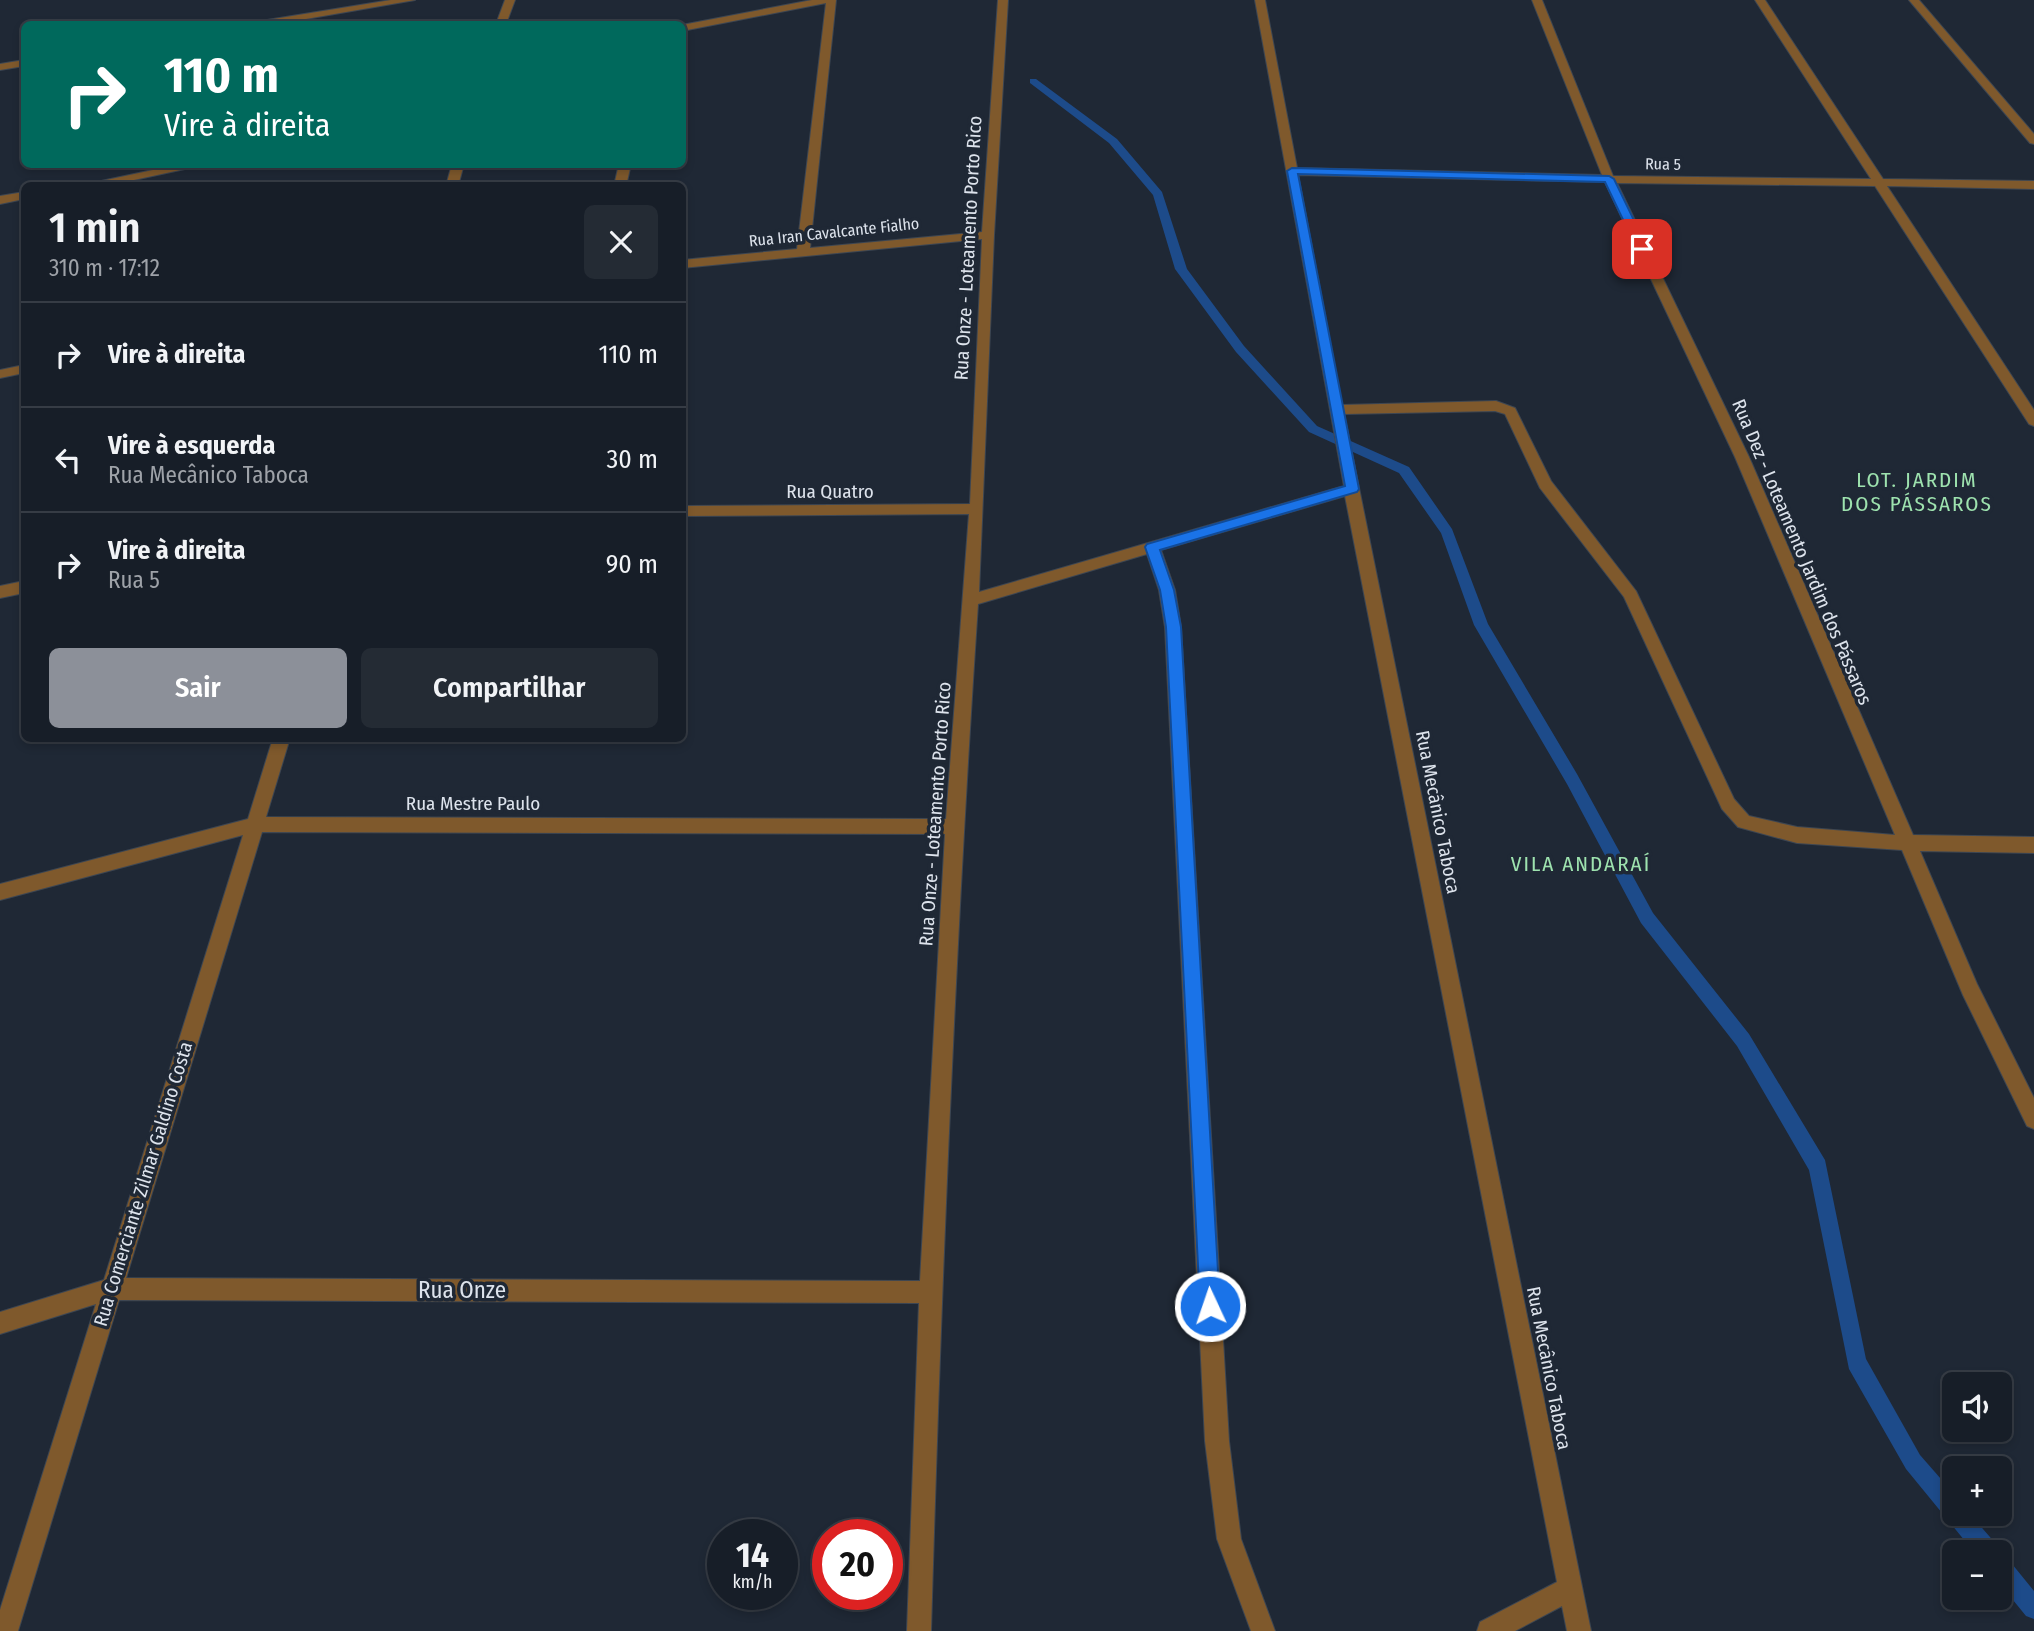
<!DOCTYPE html>
<html lang="pt">
<meta charset="utf-8">
<style>
body{margin:0;font-family:"Fira Sans Condensed",sans-serif;background:#242b34;color:#f1f3f6;height:100vh;display:flex;flex-direction:column;font-size:26px;white-space:nowrap}
*{box-sizing:border-box;margin:0}
p{font-size:23px;color:#9ea2a8}
.icon{flex:none;width:38px;height:38px;fill:none;stroke:currentColor;stroke-width:2;stroke-linecap:round;stroke-linejoin:round}
.map{position:relative;flex:1;overflow:hidden}
.sheet{position:absolute;left:21px;top:182px;width:665px;height:560px;display:flex;flex-direction:column;background:#171e28;border-radius:10px;box-shadow:0 4px 10px #0003,0 0 0 2px #363c45}
.sheet>*{flex:none}
.top-card{position:absolute;left:21px;top:21px;width:665px;height:147px;border-radius:10px;box-shadow:0 4px 10px #0003,0 0 0 2px #363c45;background:#00695c;color:#fff;overflow:hidden}
.fabs{position:absolute;left:1942px;top:1372px;display:grid;gap:14px}
.fabs a{display:grid;place-items:center;width:70px;height:70px;border-radius:10px;background:#171e28;box-shadow:0 4px 10px #0003,0 0 0 2px #363c45;font-size:35px}
.speed{position:absolute;left:707px;top:1519px;display:flex;gap:14px;font-size:35px;font-weight:700;text-align:center}
.speed>*{display:grid;place-content:center;width:91px;height:91px;border-radius:50%;background:#171e28;box-shadow:0 4px 10px #0003,0 0 0 2px #363c45;line-height:1}
.speed small{font-size:18px;font-weight:400}
.speed .limit{border:10px solid #d22;background:#fff;color:#111}
.pin{position:absolute;display:grid;place-items:center;width:60px;height:60px;color:#fff;margin:-30px;border-radius:14px;box-shadow:0 4px 10px #0006}
.me{position:absolute;width:77px;margin:-38px;rotate:357deg;stroke-linejoin:round;filter:drop-shadow(0 0 5px #0008)}
.turn{display:flex;align-items:center;gap:24px;height:147px;padding:0 28px;font-size:32px}
.turn .icon{width:91px;height:91px;stroke-width:2.5}
.turn b{display:block;font-size:49px;line-height:60px}
.round{display:grid;place-items:center;flex:none;width:74px;height:74px;border-radius:10px;background:#242b34}
.summary{display:flex;align-items:center;justify-content:space-between;height:119px;padding:0 28px}
h1{font-size:42px;font-weight:600;line-height:52px}
.cta{display:flex;gap:14px;margin-top:auto;padding:14px 28px}
.cta a{flex:1;height:80px;border-radius:10px;background:#8c9099;color:#fff;font-size:28px;font-weight:600;line-height:80px;text-align:center}
.cta a+a{background:#242b34;color:#f1f3f6}
ul{padding:0;list-style:none}
li{display:flex;align-items:center;gap:21px;height:105px;padding:0 28px;border-top:2px solid #363c45}
li div{flex:1}
li b{display:block;font-size:26px}
li em{font-style:normal}
.map>svg:first-child{display:block}
</style>
<div class="map">
<svg width="2034" height="1631" viewBox="0 0 2034 1631">
<rect width="100%" height="100%" fill="#1f2835"/>
<g fill="none" stroke-linecap="round" stroke-linejoin="round">
<g fill="#1d4b8a" fill-rule="evenodd">
<path d="M 1030,79 L 1036,79 L 1117,139 L 1162,192 L 1187,269 L 1244,346 L 1317,426 L 1409,467 L 1452,529 L 1488,624 L 1577,774 L 1653,913 L 1749,1034 L 1825,1160 L 1866,1359 L 1920,1455 L 1955,1495 L 1955,1514 L 1970,1514 L 1996,1544 L 1999,1552 L 1974,1552 L 1906,1469 L 1849,1369 L 1809,1170 L 1737,1046 L 1641,923 L 1567,784 L 1474,625 L 1441,533 L 1399,473 L 1309,432 L 1236,352 L 1175,269 L 1153,195 L 1109,143 L 1030,83 Z"/>
<path d="M 2000,1556 L 2008,1559 L 2034,1591 L 2034,1619 L 2026,1616 L 2000,1584 Z"/>
</g>
<g stroke="#3d4652" stroke-width="2">
<g id="minor">
<path d="M 391,0 L 415,0 L 277,24 L 256,24 L 261,21 Z"/>
<path d="M 505,0 L 515,0 L 506,24 L 496,24 Z"/>
<path d="M 812,0 L 836,0 L 810,248 L 982,232 L 998,0 L 1008,0 L 994,235 L 979,592 L 1344,486 L 1255,0 L 1265,0 L 1297,168 L 1602,175 L 1532,0 L 1542,0 L 1613,176 L 1871,179 L 1755,0 L 1765,0 L 1883,179 L 2034,181 L 2034,189 L 1887,186 L 2034,410 L 2034,426 L 2029,424 L 1875,186 L 1617,183 L 1749,457 L 1913,835 L 2034,837 L 2034,853 L 1920,851 L 1977,984 L 2034,1098 L 2034,1129 L 2027,1126 L 1963,995 L 1902,850 L 1797,843 L 1738,827 L 1722,809 L 1624,597 L 1540,488 L 1505,414 L 1495,411 L 1344,414 L 1591,1631 L 1567,1631 L 1562,1606 L 1515,1631 L 1477,1631 L 1480,1622 L 1557,1582 L 1345,496 L 1161,550 L 1175,590 L 1181,627 L 1229,1441 L 1241,1539 L 1275,1631 L 1251,1631 L 1217,1539 L 1205,1441 L 1165,627 L 1159,590 L 1147,554 L 978,604 C 955,946 941,1288 931,1631 L 907,1631 L 919,1303 L 119,1300 L 18,1631 L 0,1631 L 0,1610 L 96,1304 L 0,1334 L 0,1312 L 104,1280 L 243,835 L 0,900 L 0,884 L 248,819 L 273,738 L 290,738 L 266,817 L 946,819 L 969,514 L 682,516 L 682,506 L 970,504 L 982,239 L 682,268 L 682,260 L 797,249 L 826,3 L 682,31 L 682,25 ZM 1298,175 L 1605,182 L 1735,457 L 1895,835 L 1797,827 L 1749,816 L 1734,799 L 1636,591 L 1551,481 L 1515,408 L 1496,401 L 1342,405 ZM 262,832 L 945,834 L 920,1281 L 126,1278 Z"/>
<path d="M 1909,0 L 1919,0 L 2034,134 L 2034,144 L 2030,143 Z"/>
<path d="M 24,60 L 24,66 L 0,70 L 0,64 Z"/>
<path d="M 181,164 L 208,164 L 106,186 L 78,186 Z"/>
<path d="M 452,164 L 464,164 L 458,186 L 446,186 Z"/>
<path d="M 619,164 L 631,164 L 626,186 L 614,186 Z"/>
<path d="M 24,192 L 24,199 L 0,204 L 0,196 Z"/>
<path d="M 24,365 L 24,373 L 0,378 L 0,370 Z"/>
<path d="M 24,581 L 24,593 L 0,598 L 0,586 Z"/>
</g>
</g>
<use href="#minor" fill="#7f592c" fill-rule="evenodd"/>
</g>
<path fill="#1a73e8" stroke="#114b97" stroke-width="2" d="M 1292,168 L 1609,176 L 1614,179 L 1648,249 L 1642,252 L 1637,249 L 1605,182 L 1298,174 L 1359,489 L 1357,492 L 1160,550 L 1174,590 L 1181,627 L 1220,1306 L 1217,1313 L 1210,1316 L 1203,1313 L 1200,1306 L 1166,627 L 1160,590 L 1145,547 L 1147,544 L 1345,486 L 1287,171 Z"/>
<g text-anchor="middle" dominant-baseline="central" stroke-width="7" stroke-linejoin="round" paint-order="stroke">
<g font-size="16" fill="#dde3ec" stroke="#1f2835">
<text transform="translate(1663 164) rotate(1)">Rua 5</text>
<text transform="translate(834 232) rotate(-6)">Rua Iran Cavalcante Fialho</text>
</g>
<g font-size="19" fill="#dde3ec" stroke="#1f2835">
<text transform="translate(968 248) rotate(-87)">Rua Onze - Loteamento Porto Rico</text>
<text x="830" y="491">Rua Quatro</text>
<text transform="translate(1802 552) rotate(67)">Rua Dez - Loteamento Jardim dos Pássaros</text>
<text x="473" y="803">Rua Mestre Paulo</text>
<text transform="translate(1438 812) rotate(79)">Rua Mecânico Taboca</text>
<text transform="translate(935 814) rotate(-86)">Rua Onze - Loteamento Porto Rico</text>
<text transform="translate(143 1184) rotate(-73)">Rua Comerciante Zilmar Galdino Costa</text>
<text transform="translate(1549 1368) rotate(79)">Rua Mecânico Taboca</text>
</g>
<g font-size="21" letter-spacing="2" fill="#9ee3af" stroke="#1f2835">
<text x="1917" y="480">LOT. JARDIM<tspan x="1917" dy="24">DOS PÁSSAROS</tspan></text>
<text x="1581" y="864">VILA ANDARAÍ</text>
</g>
<g font-size="23" fill="#dde3ec" stroke="#1f2835">
<text x="462" y="1290">Rua Onze</text>
</g>
</g>
</svg>
<div class="fabs">
<a><svg class="icon" aria-label="sound" viewBox="0 0 24 24"><path d="M4 9h4l5-4v14l-5-4H4zM17 9q2 3 0 6"/></svg></a>
<a>+</a>
<a>−</a>
</div>
<div class="speed"><div>14<small>km/h</small></div><div class="limit">20</div></div>
<div class="pin" style="left:1642px;top:249px;background:#d93025"><svg class="icon" aria-label="arrive" viewBox="0 0 24 24"><path d="M6 21V4h12l-3 4 3 4H6"/></svg></div>
<svg class="me" style="left:1210px;top:1306px" viewBox="-20 -20 40 40"><circle r="17" fill="#1a73e8" stroke="#fff" stroke-width="3"/><path d="M0-11L8 9 0 5-8 9z" fill="#fff"/></svg>
<div class="top-card">
<div class="turn"><svg class="icon" aria-label="right" viewBox="0 0 24 24"><path d="M7 20v-9h11M14 6l5 5-5 5"/></svg><div><b>110 m</b>Vire à direita</div></div>
</div>
<section class="sheet">
<div class="summary"><div><h1>1 min</h1><p>310 m · 17:12</p></div><a class="round"><svg class="icon" aria-label="close" viewBox="0 0 24 24"><path d="M6 6l12 12M18 6L6 18"/></svg></a></div>
<ul>
<li><svg class="icon" aria-label="right" viewBox="0 0 24 24"><path d="M7 20v-9h11M14 6l5 5-5 5"/></svg><div><b>Vire à direita</b></div><em>110 m</em></li>
<li><svg class="icon" aria-label="left" viewBox="0 0 24 24"><path d="M17 20v-9H6M10 6l-5 5 5 5"/></svg><div><b>Vire à esquerda</b><p>Rua Mecânico Taboca</p></div><em>30 m</em></li>
<li><svg class="icon" aria-label="right" viewBox="0 0 24 24"><path d="M7 20v-9h11M14 6l5 5-5 5"/></svg><div><b>Vire à direita</b><p>Rua 5</p></div><em>90 m</em></li>
</ul>
<div class="cta"><a>Sair</a><a>Compartilhar</a></div>
</section>
</div>
